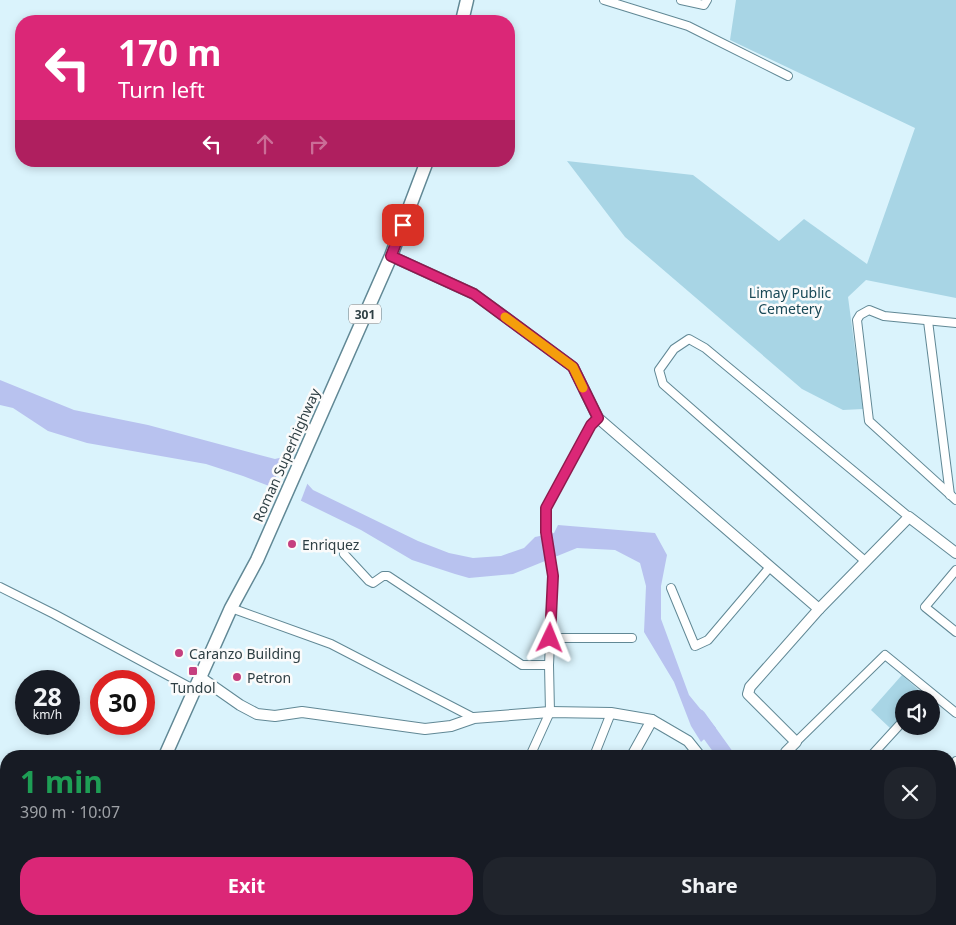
<!DOCTYPE html>
<meta charset="utf-8">
<style>
body{margin:0;font-family:"Noto Sans",sans-serif;background:#20242c;color:#f1f3f6;height:100vh;display:flex;flex-direction:column;font-size:19px;white-space:nowrap}
*{box-sizing:border-box;margin:0}
p{font-size:16px;color:#9ea1a6}
.icon{flex:none;width:28px;height:28px;fill:none;stroke:currentColor;stroke-width:2;stroke-linecap:round;stroke-linejoin:round}
.map{position:relative;flex:1;overflow:hidden}
.drawer{position:absolute;left:0px;top:750px;width:956px;height:175px;display:flex;flex-direction:column;background:#171b24;border-radius:20px 20px 0 0;box-shadow:0 2px 8px #0003}
.drawer>*{flex:none}
.guide{position:absolute;left:15px;top:15px;width:500px;height:152px;border-radius:20px;box-shadow:0 2px 8px #0003;background:#db2777;color:#fff;overflow:hidden}
.buttons{position:absolute;left:895px;top:690px;display:grid;gap:10px}
.buttons a{display:grid;place-items:center;width:45px;height:45px;border-radius:50%;background:#171b24;box-shadow:0 2px 8px #0003;font-size:25px}
.speed{position:absolute;left:15px;top:670px;display:flex;gap:10px;font-size:25px;font-weight:700;text-align:center}
.speed>*{display:grid;place-content:center;width:65px;height:65px;border-radius:50%;background:#171b24;box-shadow:0 2px 8px #0003;line-height:1}
.speed small{font-size:12px;font-weight:400}
.speed .limit{border:8px solid #d22;background:#fff;color:#111}
.pin{position:absolute;display:grid;place-items:center;width:42px;height:42px;color:#fff;margin:-21px;border-radius:10px;box-shadow:0 2px 8px #0006}
.me{position:absolute;width:55px;margin:-28px;rotate:2deg;stroke-linejoin:round;filter:drop-shadow(0 0 4px #0008)}
.turn{display:flex;align-items:center;gap:18px;height:105px;padding:0 20px;font-size:22px}
.turn .icon{width:65px;height:65px;stroke-width:2.5}
.turn b{display:block;font-size:35px;line-height:42px}
.lanes{display:flex;align-items:center;height:48px;padding:0 20px;background:#0003;justify-content:center;gap:25px;direction:ltr}
.lanes .off{opacity:.35}
.round{display:grid;place-items:center;flex:none;width:52px;height:52px;border-radius:20px;background:#20242c}
.overview{display:flex;align-items:center;justify-content:space-between;height:85px;padding:0 20px}
h1{font-size:30px;font-weight:700;line-height:38px;color:#1e9e55}
.cta{display:flex;gap:10px;margin-top:auto;padding:10px 20px}
.cta a{flex:1;height:58px;border-radius:20px;background:#db2777;color:#fff;font-size:20px;font-weight:700;line-height:58px;text-align:center}
.cta a+a{background:#20242c;color:#f1f3f6}
.map>svg:first-child{display:block}
</style>
<div class="map">
<svg width="956" height="925" viewBox="0 0 956 925">
<rect width="100%" height="100%" fill="#daf3fc"/>
<g fill="#a8d5e5">
<path d="M 736,0 L 956,0 L 956,298 L 866,280 L 848,297 L 863,409 L 843,410 L 802,389 L 625,237 L 567,161 L 693,175 L 779,241 L 804,219 L 867,264 L 915,128 L 730,40 Z"/>
<path d="M 902,675 L 922,693 L 916,699 L 904,699 L 904,713 L 890,728 L 871,710 Z"/>
</g>
<path fill="#b8c2ef" d="M 0,380 L 74,410 L 148,425 L 275,459 L 283,457 L 313,490 L 418,541 L 449,553 L 473,558 L 501,556 L 524,548 L 535,537 L 554,533 L 558,525 L 655,533 L 667,555 L 661,586 L 661,619 L 689,695 L 716,728 L 701,742 L 691,726 L 674,682 L 644,632 L 646,586 L 640,563 L 615,550 L 577,548 L 513,574 L 469,578 L 455,574 L 412,560 L 361,530 L 277,489 L 243,476 L 206,464 L 87,443 L 48,431 L 13,408 L 0,405 Z"/>
<path fill="#daf3fc" d="M 283,459 L 291,463 L 308,482 L 300,503 L 271,489 Z"/>
<g fill="none" stroke-linecap="round" stroke-linejoin="round">
<g stroke="#b8c2ef" stroke-width="16">
<path d="M 698,717 L 726,756"/>
<path d="M 782,919 L 784,925"/>
</g>
<g stroke="#618895" stroke-width="10">
<g id="minor">
<path d="M 604,0 L 688,26 L 788,76"/>
<path d="M 681,0 L 704,5 L 707,0"/>
<path d="M 928,321 L 950,495"/>
<path d="M 956,323 L 884,316 L 869,310 L 860,315 L 857,320 L 869,421 L 956,500"/>
<path d="M 344,554 L 369,581 L 373,583 L 383,576 L 388,576 L 522,665 L 549,665"/>
<path d="M 865,561 L 663,384 L 659,370 L 674,349 L 689,339 L 705,348 L 909,517"/>
<path d="M 956,570 L 925,607 L 956,632"/>
<path d="M 0,587 L 54,614 L 195,690"/>
<path d="M 671,588 L 695,646 L 708,640 L 770,567"/>
<path d="M 231,608 L 331,644 L 474,718"/>
<path d="M 550,638 L 632,638"/>
<path d="M 796,742 L 885,655 L 956,713"/>
<path d="M 530,756 L 550,712 L 549,665 L 553,576 L 546,532 L 546,508 L 591,425 L 598,418"/>
<path d="M 594,756 L 611,713"/>
<path d="M 871,756 L 904,720"/>
<path d="M 950,768 L 956,761"/>
<path d="M 167,919 L 169,925"/>
<path d="M 392,919 L 393,925"/>
<path d="M 448,919 L 448,925"/>
<path d="M 557,919 L 557,925"/>
<path d="M 610,919 L 611,925"/>
<path d="M 810,919 L 812,925"/>
<path d="M 367,925 L 387,919"/>
<path d="M 868,925 L 875,919"/>
</g>
</g>
<g stroke="#618895" stroke-width="12">
<g id="tertiary">
<path d="M 391,256 L 474,294 L 573,367 L 598,418 L 819,609 L 750,687 L 748,694 L 796,742 L 786,752 L 791,756"/>
<path d="M 819,609 L 909,517 L 956,553"/>
<path d="M 200,677 L 240,705 L 257,714 L 275,716 L 302,712 L 425,729 L 451,726 L 474,718 L 550,712 L 611,713 L 652,720 L 688,741 L 700,756"/>
<path d="M 632,756 L 652,720"/>
<path d="M 950,888 L 956,891"/>
<path d="M 728,919 L 731,925"/>
</g>
</g>
<g stroke="#618895" stroke-width="15">
<g id="primary">
<path d="M 462,21 L 467,0"/>
<path d="M 165,756 L 231,608 L 257,560 L 391,256 L 427,161"/>
<path d="M 89,925 L 91,919"/>
</g>
</g>
<use href="#minor" stroke="#fff" stroke-width="8"/>
<use href="#tertiary" stroke="#fff" stroke-width="10"/>
<use href="#primary" stroke="#fff" stroke-width="12"/>
</g>
<g fill="none" stroke-linecap="round" stroke-linejoin="round">
<g stroke="#8e194d" stroke-width="12">
<path id="route" d="M 403,225 L 391,256 L 474,294 L 573,367 L 598,418 L 591,425 L 546,508 L 546,532 L 553,576 L 550,638"/>
</g>
<use href="#route" stroke="#db2777" stroke-width="9"/>
<path stroke="#f59e0b" stroke-width="9" d="M 505,317 L 573,367 L 583,388"/>
</g>
<g fill="#c53f7f" stroke="#fbfbfb" stroke-width="2">
<circle cx="292" cy="544" r="5"/>
<circle cx="179" cy="653" r="5"/>
<rect x="188" y="666" width="10" height="10" rx="2.5"/>
<circle cx="237" cy="677" r="5"/>
</g>
<g text-anchor="middle" dominant-baseline="central" stroke-width="5" stroke-linejoin="round" paint-order="stroke">
<rect fill="#fbfbfb" stroke="#6c777b" stroke-width="1" x="349" y="304.5" width="32" height="19" rx="4"/>
<g font-size="12" font-weight="bold" fill="#2e3f44">
<text x="365" y="314">301</text>
</g>
<g font-size="14" fill="#194957" stroke="#fbfbfb">
<text x="790" y="292">Limay Public<tspan x="790" dy="16">Cemetery</tspan></text>
</g>
<g font-size="14" fill="#2e3f44" stroke="#fbfbfb">
<text transform="translate(286 455) rotate(-66)">Roman Superhighway</text>
</g>
<g font-size="14" fill="#2e3f44" stroke="#fbfbfb" text-anchor="start">
<text x="302" y="544">Enriquez</text>
<text x="189" y="653">Caranzo Building</text>
<text x="247" y="677">Petron</text>
<text x="193" y="687" text-anchor="middle">Tundol</text>
</g>
</g>
</svg>
<div class="buttons">
<a><svg class="icon" aria-label="sound" viewBox="0 0 24 24"><path d="M4 9h4l5-4v14l-5-4H4zM17 9q2 3 0 6"/></svg></a>
</div>
<div class="speed"><div>28<small>km/h</small></div><div class="limit">30</div></div>
<div class="pin" style="left:403px;top:225px;background:#d93025"><svg class="icon" aria-label="arrive" viewBox="0 0 24 24"><path d="M6 21V4h12l-3 4 3 4H6"/></svg></div>
<svg class="me" style="left:550px;top:638px" viewBox="-20 -20 40 40"><path d="M0-17L14 15 0 8-14 15z" fill="#db2777" stroke="#fff" stroke-width="4"/></svg>
<div class="guide">
<div class="turn"><svg class="icon" aria-label="left" viewBox="0 0 24 24"><path d="M17 20v-9H6M10 6l-5 5 5 5"/></svg><div><b>170 m</b>Turn left</div></div>
<div class="lanes"><svg class="icon" aria-label="left" viewBox="0 0 24 24"><path d="M17 20v-9H6M10 6l-5 5 5 5"/></svg><svg class="icon off" aria-label="ahead" viewBox="0 0 24 24"><path d="M12 20V5M6 11l6-6 6 6"/></svg><svg class="icon off" aria-label="right" viewBox="0 0 24 24"><path d="M7 20v-9h11M14 6l5 5-5 5"/></svg></div>
</div>
<section class="drawer">
<div class="overview"><div><h1>1 min</h1><p>390 m · 10:07</p></div><a class="round"><svg class="icon" aria-label="close" viewBox="0 0 24 24"><path d="M6 6l12 12M18 6L6 18"/></svg></a></div>
<div class="cta"><a>Exit</a><a>Share</a></div>
</section>
</div>
